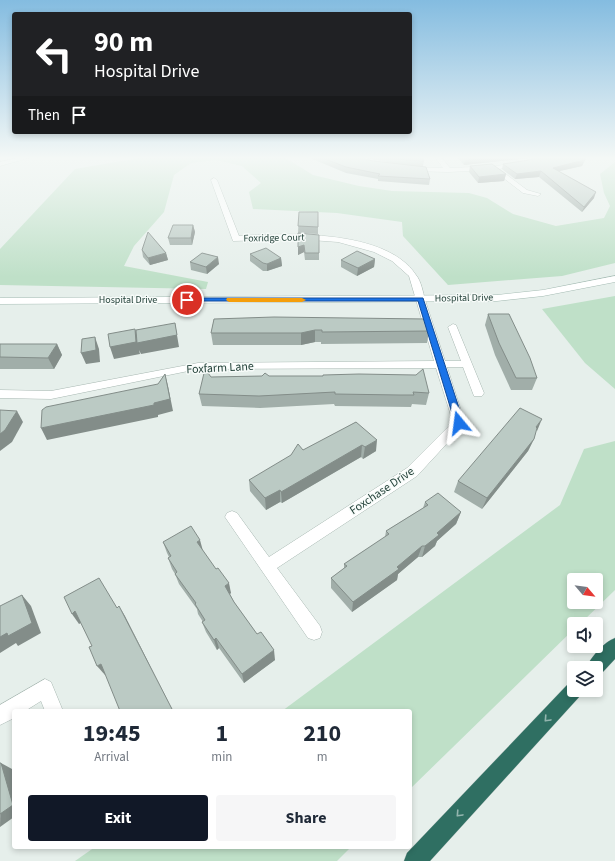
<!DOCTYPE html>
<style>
body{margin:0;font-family:"Source Sans 3",sans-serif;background:#f6f6f7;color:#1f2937;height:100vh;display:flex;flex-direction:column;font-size:15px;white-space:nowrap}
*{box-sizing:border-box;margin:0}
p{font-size:13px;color:#747a83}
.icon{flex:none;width:22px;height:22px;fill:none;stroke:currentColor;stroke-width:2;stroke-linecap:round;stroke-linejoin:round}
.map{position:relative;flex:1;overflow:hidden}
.drawer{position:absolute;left:12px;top:709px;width:400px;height:140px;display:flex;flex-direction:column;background:#fff;border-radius:4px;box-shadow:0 2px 6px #0003}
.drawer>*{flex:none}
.top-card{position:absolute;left:12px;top:12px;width:400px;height:122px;border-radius:4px;box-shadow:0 2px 6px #0003;background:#202124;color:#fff;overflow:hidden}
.needle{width:26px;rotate:119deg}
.fabs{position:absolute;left:567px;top:573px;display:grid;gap:8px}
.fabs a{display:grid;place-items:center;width:36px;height:36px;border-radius:4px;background:#fff;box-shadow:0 2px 6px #0003;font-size:20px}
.pin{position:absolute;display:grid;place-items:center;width:34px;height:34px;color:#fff;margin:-17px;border:2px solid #fff;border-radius:50%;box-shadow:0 1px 4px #0007}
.me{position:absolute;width:44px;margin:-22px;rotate:344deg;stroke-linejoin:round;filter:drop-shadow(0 0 3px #0008)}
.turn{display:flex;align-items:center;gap:14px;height:84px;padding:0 16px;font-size:18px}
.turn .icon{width:52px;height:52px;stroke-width:2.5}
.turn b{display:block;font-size:28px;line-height:34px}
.then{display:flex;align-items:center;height:38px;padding:0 16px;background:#0003;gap:8px;font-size:15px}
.eta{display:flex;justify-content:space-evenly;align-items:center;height:68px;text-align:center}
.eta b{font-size:24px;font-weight:700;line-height:28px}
.action{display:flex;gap:8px;margin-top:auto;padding:8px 16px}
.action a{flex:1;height:46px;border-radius:4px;background:#111827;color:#fff;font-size:16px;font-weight:700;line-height:46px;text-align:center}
.action a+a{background:#f6f6f7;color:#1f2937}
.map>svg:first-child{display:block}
</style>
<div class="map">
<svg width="615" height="861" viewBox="0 0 615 861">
<rect width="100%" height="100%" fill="#e6efeb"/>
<g fill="#bfe0c8" fill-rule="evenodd">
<path d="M 145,157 L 284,157 L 313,175 L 359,186 L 392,191 L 469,193 L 487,198 L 513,214 L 556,226 L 604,218 L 610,206 L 604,193 L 600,174 L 615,162 L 615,263 L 562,276 L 448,285 L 403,236 L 402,222 L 337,213 L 253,209 L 249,192 L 261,183 L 242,166 L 216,160 L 191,163 L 174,175 L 164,212 L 134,246 L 124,266 L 208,282 L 206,289 L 0,285 L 0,249 L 75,169 Z"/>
<path d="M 615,296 L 615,389 L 585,363 L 542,309 Z"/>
<path d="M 615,441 L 615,590 L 580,624 L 574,624 L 574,629 L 410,789 L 410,711 L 282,711 L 560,505 L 584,449 ZM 574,580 L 596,580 L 596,602 L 574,602 Z"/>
<path d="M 95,847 L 351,847 L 337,861 L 75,861 Z"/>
</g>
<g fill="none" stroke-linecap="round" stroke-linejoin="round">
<g stroke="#a8b8b2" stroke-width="1">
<g id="street">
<path d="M 23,157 L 32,157 L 0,166 L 0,162 Z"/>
<path d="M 435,157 L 441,157 L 450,168 L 497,166 L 547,157 L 533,163 L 499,169 L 527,190 L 541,194 L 538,196 L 523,193 L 493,170 L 448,172 L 410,171 L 407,169 L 410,167 L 443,168 Z"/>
<path d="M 214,178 L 217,180 L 239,236 C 287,233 386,229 416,275 C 421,281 423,292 425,300 C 432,320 438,341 445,361 L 461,361 L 448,327 L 453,324 L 456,325 L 484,393 L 482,396 L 474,396 L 463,367 L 447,367 L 465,423 L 463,426 L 417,476 L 277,568 L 320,626 L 322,632 L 320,638 L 314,640 L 308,638 L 225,517 L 227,513 L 232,511 L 237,513 L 269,557 L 407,468 L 453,422 L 436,368 L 198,369 L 51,399 L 0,398 L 0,390 L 51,391 L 198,363 L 434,361 L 409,276 L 392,261 L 374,252 L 338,242 L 297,239 L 233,241 L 211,180 Z"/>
<path d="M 45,679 L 51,682 L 63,711 L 45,711 L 41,701 L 25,711 L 14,711 L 14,718 L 0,725 L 0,705 Z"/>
</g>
</g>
<g stroke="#a4bbb3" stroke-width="1">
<path id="secondary" d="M 615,276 L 615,282 L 543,296 L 497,301 L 0,304 L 0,298 L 497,295 L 543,290 Z"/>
</g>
<g stroke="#c2cac8" stroke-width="1">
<g id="highway">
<path d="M 615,638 L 615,659 L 601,674 L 596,676 L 596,668 L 586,668 C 591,657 604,642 615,638 Z"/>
<path d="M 574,681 L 574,690 L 583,690 L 580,696 L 430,861 L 404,861 L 407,853 L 568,684 Z"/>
</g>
</g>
<use href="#street" fill="#fff" fill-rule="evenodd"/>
<use href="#secondary" fill="#fff" fill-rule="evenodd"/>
<use href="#highway" fill="#2f6f62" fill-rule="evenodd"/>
</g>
<g fill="#a1aea9">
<path d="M 310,157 L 355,157 L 374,161 L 397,164 L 361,157 L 422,157 L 424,161 L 423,166 L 413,166 L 430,179 L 429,185 L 378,181 L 378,179 L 346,173 L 310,158 Z"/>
<path d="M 457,157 L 537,157 L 464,165 Z"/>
<path d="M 539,157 L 589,157 L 586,158 L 582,166 L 559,171 L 594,198 L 582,212 L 539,177 L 515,179 L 502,169 L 503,164 L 529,160 Z"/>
<path d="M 470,166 L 506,174 L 504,181 L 478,183 L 469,172 Z"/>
<path d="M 299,212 L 318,227 L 318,234 L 298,233 Z"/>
<path d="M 193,225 L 195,232 L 192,245 L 170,245 L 168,238 Z"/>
<path d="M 298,233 L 319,253 L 319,260 L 305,260 L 304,252 L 298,255 Z"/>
<path d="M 142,250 L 166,253 L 168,260 L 150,265 L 143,257 Z"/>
<path d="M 250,254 L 281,258 L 282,266 L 267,271 L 263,271 L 250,261 Z"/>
<path d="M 375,259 L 374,267 L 357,276 L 341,267 L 341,260 Z"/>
<path d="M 190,262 L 219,264 L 207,274 L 191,270 Z"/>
<path d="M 488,314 L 537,378 L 532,390 L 511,390 L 495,355 L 485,325 Z"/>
<path d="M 214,319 L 429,331 L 427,343 L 321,344 L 321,342 L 315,342 L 301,345 L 213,345 L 211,333 Z"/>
<path d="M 0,344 L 57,344 L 62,355 L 54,369 L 0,369 Z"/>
<path d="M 269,376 L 429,393 L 426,405 L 412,404 L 411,407 L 335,406 L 334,404 L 260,408 L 202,406 L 199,394 L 211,377 Z"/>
<path d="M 356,422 L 376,451 L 363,459 L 361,457 L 282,503 L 280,502 L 266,510 L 250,491 L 249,480 Z"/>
<path d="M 536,431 L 534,439 L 528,451 L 482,509 L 454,492 L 458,481 Z"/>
<path d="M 425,502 L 461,512 L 456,524 L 437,541 L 435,546 L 422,557 L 418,557 L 398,574 L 397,580 L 352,612 L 331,588 L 331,578 L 344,569 L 344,564 L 385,537 L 386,531 L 423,508 Z"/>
<path d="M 163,542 L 203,551 L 231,593 L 230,594 L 234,602 L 275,660 L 244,683 L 219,648 L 217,650 L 206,632 L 202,622 L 203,622 L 198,614 L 197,609 L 179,584 L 175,574 L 172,569 L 168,558 L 169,557 L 167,553 Z"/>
</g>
<g fill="#838d89">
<path d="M 495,157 L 537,157 L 464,165 L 465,160 Z"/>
<path d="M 586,157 L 589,157 L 586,158 L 582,166 L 551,173 L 553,168 Z"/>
<path d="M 541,171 L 539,177 L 515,179 L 517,174 Z"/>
<path d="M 506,174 L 504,181 L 478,183 L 479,177 Z"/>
<path d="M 596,192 L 594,198 L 582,212 L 584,207 Z"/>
<path d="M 193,225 L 195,232 L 192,245 L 191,238 Z"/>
<path d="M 304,245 L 304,252 L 298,255 L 298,247 Z"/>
<path d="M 166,253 L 168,260 L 150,265 L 148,258 Z"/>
<path d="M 218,257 L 219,264 L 207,274 L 206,267 Z"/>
<path d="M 281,258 L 282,266 L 267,271 L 267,264 Z"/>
<path d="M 375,259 L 374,267 L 357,276 L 358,268 Z"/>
<path d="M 175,323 L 179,347 L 141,354 L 139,350 L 140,354 L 114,359 L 110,347 L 135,329 L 139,341 Z"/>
<path d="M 315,330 L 315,342 L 301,345 L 301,333 Z"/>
<path d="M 95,337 L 99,349 L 100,362 L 86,364 L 81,353 Z"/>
<path d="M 57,344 L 62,355 L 54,369 L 48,358 Z"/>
<path d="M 165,374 L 168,386 L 173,411 L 158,415 L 158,417 L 47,440 L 41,428 L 154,403 Z"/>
<path d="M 17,411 L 23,422 L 12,442 L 0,451 L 0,434 Z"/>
<path d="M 542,419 L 537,431 L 536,427 Z"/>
<path d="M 534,439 L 528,451 L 482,509 L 487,498 Z"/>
<path d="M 377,440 L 376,451 L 363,459 L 365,447 Z"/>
<path d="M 362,445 L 361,457 L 282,503 L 281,492 Z"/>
<path d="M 280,490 L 280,502 L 266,510 L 265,498 Z"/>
<path d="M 461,512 L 456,524 L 437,541 L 435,546 L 422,557 L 425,546 L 437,533 Z"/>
<path d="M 200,540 L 203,551 L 200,553 L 197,542 Z"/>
<path d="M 422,546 L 418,557 L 398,574 L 397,580 L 352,612 L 353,602 Z"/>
<path d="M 229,583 L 231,593 L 227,596 L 225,586 Z"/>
<path d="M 22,595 L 31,606 L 41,633 L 18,646 L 16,643 L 0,653 L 0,637 Z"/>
<path d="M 119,606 L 125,616 L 173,711 Z"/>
<path d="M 75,611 L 83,622 L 79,624 L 72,614 Z"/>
<path d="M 216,638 L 219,648 L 217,650 L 214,640 Z"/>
<path d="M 274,650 L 275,660 L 244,683 L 242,674 Z"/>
<path d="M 101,664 L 108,673 L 105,675 L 97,666 Z"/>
<path d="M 1,763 L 12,769 L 14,774 L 14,817 L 0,827 Z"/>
</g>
<g fill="#bbcac4" stroke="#838d89">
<path d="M 320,157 L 355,157 L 374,161 L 426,167 L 430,179 L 378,176 L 380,174 L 346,167 Z"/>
<path d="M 388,157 L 422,157 L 424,161 L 406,160 Z"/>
<path d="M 462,157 L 495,157 L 465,160 Z"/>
<path d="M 539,157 L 586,157 L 584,160 L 553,168 L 596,192 L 584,207 L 541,171 L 517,174 L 503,164 L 529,160 Z"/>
<path d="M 492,164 L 506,174 L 479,177 L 470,166 Z"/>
<path d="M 299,212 L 318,212 L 318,227 L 298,226 Z"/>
<path d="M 173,225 L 193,225 L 191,238 L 168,238 Z"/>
<path d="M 148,232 L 166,253 L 148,258 L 142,250 Z"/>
<path d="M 298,233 L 319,235 L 319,253 L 305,253 L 304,245 L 298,247 Z"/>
<path d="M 266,248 L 281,258 L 267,264 L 263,263 L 250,254 Z"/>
<path d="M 357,251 L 375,259 L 358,268 L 341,260 Z"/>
<path d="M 202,253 L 218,257 L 206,267 L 190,262 Z"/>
<path d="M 488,314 L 509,314 L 530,358 L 537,378 L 516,378 L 499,343 Z"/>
<path d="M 274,317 L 426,319 L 429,331 L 322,332 L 322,330 L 315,330 L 301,333 L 211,333 L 214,319 Z"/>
<path d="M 175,323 L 177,335 L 137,343 L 136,330 Z"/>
<path d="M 135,329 L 136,342 L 110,347 L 108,334 Z"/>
<path d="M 95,337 L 96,350 L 81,353 L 82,339 Z"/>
<path d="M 0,344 L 57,344 L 48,358 L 0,357 Z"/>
<path d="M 205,369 L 211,377 L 262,376 L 265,373 L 269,376 L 323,376 L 323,375 L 359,374 L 416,375 L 423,369 L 429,393 L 413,392 L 414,395 L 400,395 L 335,394 L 335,392 L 259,396 L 199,394 Z"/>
<path d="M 165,374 L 170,399 L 154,403 L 154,405 L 41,428 L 42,410 L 46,407 L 158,384 Z"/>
<path d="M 520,408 L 542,419 L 536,427 L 537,428 L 534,439 L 487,498 L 458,481 Z"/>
<path d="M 0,410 L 17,411 L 5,430 L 0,434 Z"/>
<path d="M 356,422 L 377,440 L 365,447 L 362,445 L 281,492 L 280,490 L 265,498 L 249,480 L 291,455 L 298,444 L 303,450 Z"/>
<path d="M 438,493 L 461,512 L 437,533 L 439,535 L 425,546 L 422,546 L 397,567 L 399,569 L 353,602 L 331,578 L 347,566 L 344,564 L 389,534 L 386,531 L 428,505 L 425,502 Z"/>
<path d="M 191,526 L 200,540 L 197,542 L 216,569 L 218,568 L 229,583 L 225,586 L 234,602 L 257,634 L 261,632 L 274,650 L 242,674 L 216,638 L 214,640 L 202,622 L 205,620 L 195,604 L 196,603 L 175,574 L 177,572 L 168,558 L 171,556 L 163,542 Z"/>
<path d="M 99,578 L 117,608 L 119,606 L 173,711 L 120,711 L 101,664 L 97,666 L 89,647 L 92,646 L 75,611 L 72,614 L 64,597 Z"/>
<path d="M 22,595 L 32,623 L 8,636 L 7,633 L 0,637 L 0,606 Z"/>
<path d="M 0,763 L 1,763 L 13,805 L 0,814 Z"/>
</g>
<defs><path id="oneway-chevron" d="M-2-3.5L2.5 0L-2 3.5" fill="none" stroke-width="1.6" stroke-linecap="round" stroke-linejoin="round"/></defs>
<g stroke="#93b5ae">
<use href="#oneway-chevron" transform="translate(547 719) rotate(133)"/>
<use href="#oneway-chevron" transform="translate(459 814) rotate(133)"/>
</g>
<linearGradient id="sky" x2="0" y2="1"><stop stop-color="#84bce0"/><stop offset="0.57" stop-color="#f4f8f6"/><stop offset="1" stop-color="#f4f8f6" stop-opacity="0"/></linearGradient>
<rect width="615" height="277" fill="url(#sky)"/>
<path fill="#1a73e8" stroke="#114b97" d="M 187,298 L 423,298 L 464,423 L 459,426 L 455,423 L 418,301 L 184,301 L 184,299 Z"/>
<path fill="#f59e0b" d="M 227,298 L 302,298 L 306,300 L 302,302 L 229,302 L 226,300 Z"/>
<g text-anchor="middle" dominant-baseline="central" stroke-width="3" stroke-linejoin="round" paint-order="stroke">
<g font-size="10" fill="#24423a" stroke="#f7fbf9">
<text transform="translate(274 238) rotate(-1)">Foxridge Court</text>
<text transform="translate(464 298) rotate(-1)">Hospital Drive</text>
<text x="128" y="300">Hospital Drive</text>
</g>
<g font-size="12" fill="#24423a" stroke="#f7fbf9">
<text transform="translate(220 368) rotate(-3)">Foxfarm Lane</text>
<text transform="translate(382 491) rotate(-34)">Foxchase Drive</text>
</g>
</g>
</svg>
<div class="fabs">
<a><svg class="needle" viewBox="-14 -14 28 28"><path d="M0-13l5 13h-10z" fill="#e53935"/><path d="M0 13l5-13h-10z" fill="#747a83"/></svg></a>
<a><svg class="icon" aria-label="sound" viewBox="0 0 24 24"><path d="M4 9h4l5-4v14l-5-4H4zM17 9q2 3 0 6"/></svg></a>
<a><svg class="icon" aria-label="layers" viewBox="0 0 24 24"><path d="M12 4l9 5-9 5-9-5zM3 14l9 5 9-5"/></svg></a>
</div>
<div class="pin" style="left:187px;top:300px;background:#d93025"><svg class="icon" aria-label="arrive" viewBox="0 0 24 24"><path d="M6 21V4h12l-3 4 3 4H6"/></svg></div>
<svg class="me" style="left:459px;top:423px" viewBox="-20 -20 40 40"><path d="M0-17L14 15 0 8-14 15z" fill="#1a73e8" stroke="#fff" stroke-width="4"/></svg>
<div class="top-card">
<div class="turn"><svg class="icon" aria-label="left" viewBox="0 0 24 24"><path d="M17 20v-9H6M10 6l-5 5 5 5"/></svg><div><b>90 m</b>Hospital Drive</div></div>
<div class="then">Then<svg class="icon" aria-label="arrive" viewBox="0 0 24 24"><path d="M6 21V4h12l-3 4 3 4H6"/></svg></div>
</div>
<section class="drawer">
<div class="eta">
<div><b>19:45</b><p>Arrival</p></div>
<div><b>1</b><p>min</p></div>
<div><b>210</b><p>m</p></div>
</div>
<div class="action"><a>Exit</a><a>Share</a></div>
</section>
</div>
